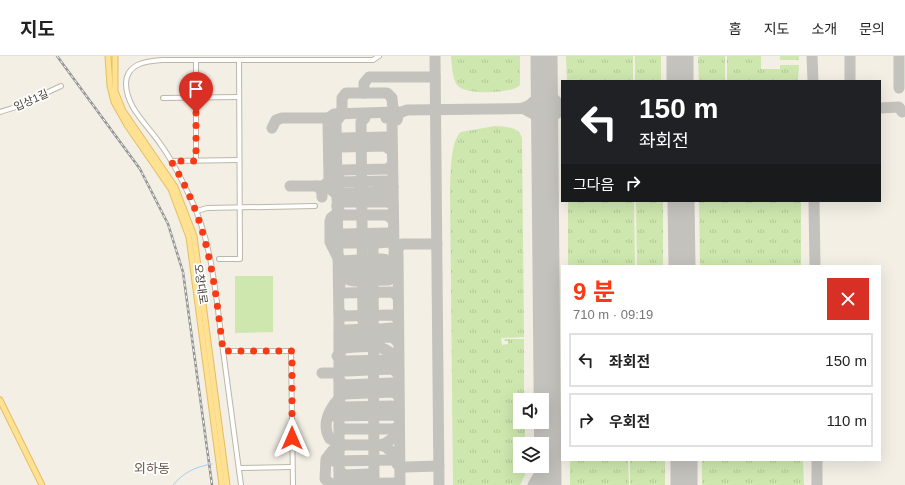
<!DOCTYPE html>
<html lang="ko">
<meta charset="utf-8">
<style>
body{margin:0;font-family:Arial,"Noto Sans KR",sans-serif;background:#f6f6f6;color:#222;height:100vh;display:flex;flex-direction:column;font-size:15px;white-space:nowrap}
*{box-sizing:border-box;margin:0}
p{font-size:13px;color:#767676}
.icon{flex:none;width:22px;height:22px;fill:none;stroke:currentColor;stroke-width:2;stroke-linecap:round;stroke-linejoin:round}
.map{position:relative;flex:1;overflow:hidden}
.drawer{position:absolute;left:561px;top:209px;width:320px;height:196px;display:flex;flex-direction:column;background:#fff;border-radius:0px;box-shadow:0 4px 16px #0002}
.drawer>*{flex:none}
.guide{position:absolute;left:561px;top:24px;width:320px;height:122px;border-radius:0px;box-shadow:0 4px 16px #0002;background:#202124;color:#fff;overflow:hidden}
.buttons{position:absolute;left:513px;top:337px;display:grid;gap:8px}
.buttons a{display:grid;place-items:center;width:36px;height:36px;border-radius:0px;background:#fff;box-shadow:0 4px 16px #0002;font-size:20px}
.pin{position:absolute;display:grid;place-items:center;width:34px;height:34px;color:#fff;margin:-41px -17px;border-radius:50% 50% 50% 0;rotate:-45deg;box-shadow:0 0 4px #0007}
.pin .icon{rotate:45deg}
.me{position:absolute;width:44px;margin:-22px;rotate:0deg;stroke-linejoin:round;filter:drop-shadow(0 0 3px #0008)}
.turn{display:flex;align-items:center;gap:14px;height:84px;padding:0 12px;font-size:18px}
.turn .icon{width:52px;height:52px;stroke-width:2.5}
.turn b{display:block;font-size:28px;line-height:34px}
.then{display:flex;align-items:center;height:38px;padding:0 12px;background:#0003;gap:8px;font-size:15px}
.round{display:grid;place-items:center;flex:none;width:42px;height:42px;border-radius:0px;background:#f6f6f6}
.summary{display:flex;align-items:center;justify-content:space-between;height:68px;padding:0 12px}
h1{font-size:24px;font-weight:700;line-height:30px;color:#fa3a15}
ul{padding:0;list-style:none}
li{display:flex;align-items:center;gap:12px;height:54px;margin:0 8px 6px;padding:0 4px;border:2px solid #e0e0e0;border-radius:0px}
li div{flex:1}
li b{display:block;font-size:15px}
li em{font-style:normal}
header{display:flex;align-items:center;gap:24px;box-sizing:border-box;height:56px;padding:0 20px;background:#fff;border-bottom:1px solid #e0e0e0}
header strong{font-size:19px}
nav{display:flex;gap:22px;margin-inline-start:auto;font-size:14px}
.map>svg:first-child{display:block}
</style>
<header>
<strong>지도</strong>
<nav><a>홈</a><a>지도</a><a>소개</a><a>문의</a></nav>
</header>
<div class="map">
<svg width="905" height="429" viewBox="0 0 905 429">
<defs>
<pattern id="grass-tufts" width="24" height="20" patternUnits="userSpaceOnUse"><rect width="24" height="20" fill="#cde7ae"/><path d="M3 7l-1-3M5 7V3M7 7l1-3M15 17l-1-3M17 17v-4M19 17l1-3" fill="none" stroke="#b1c796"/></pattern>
</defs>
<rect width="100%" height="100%" fill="#f3efe5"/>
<g fill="url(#grass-tufts)">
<path d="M 451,0 L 520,0 L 520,29 C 513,38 466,39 458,30 C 452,24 452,8 451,0 Z"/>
<path d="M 566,0 L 633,0 L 633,25 L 567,25 Z"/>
<rect x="635" y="0" width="26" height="25"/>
<path d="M 701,0 L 725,0 L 725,25 L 699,25 L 698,1 Z"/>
<path d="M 727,0 L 761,0 L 761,13 L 780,13 L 780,9 L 799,9 L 798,23 L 797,25 L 727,25 Z"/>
<rect x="780" y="0" width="19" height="4"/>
<path d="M 495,70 C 505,71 519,70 522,82 L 524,281 L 501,282 L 502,289 L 508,288 L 508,285 L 504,285 L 505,283 L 524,283 L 524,344 L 520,344 L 520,366 L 525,366 L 525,388 L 520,388 L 520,410 L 525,410 L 525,419 L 520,429 L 453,429 L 450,132 C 451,118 450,85 461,76 Z"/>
<path d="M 568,145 L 634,145 L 635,210 L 568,210 Z"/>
<path d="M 636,145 L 663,145 L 663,210 L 637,210 Z"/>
<path d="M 699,145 L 801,145 L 801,210 L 700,210 Z"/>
<path d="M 570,404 L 628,404 L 629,429 L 570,429 Z"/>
<rect x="630" y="404" width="35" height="25"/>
<path d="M 702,404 L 803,404 L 804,429 L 702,429 Z"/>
</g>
<path fill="#cde7ae" d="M 235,220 L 273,220 L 273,276 L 235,277 Z"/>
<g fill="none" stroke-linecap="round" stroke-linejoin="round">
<path stroke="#a1cff0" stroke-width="1" d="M 173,429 C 184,416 195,411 212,408"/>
<g stroke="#c4c2bd" stroke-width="11">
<path d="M 435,0 L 439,429"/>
<path d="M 812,0 L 813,25"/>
<path d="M 850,0 L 850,25"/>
<path d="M 899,0 L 899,32"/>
<path d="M 544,23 L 549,38 L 562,51"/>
<path d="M 364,37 L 364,27 L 369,21 L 435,21"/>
<path d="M 522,52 C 535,49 543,36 544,23"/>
<path d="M 880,52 L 899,51 L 902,56"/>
<path d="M 524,53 L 537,60 L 544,76"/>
<path d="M 398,57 L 393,60 L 392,66 L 394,193 L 398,197 L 400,429"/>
<path d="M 397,64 L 399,57 L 407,54 L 562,52"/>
<path d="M 272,72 L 276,64 L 282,62 L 334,62"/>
<path d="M 544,76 L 553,60 L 562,54"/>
<path d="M 342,82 L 386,81"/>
<path d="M 339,83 L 336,87 L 341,91 L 385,90 L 392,95"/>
<path d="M 339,122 L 336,119 L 341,114 L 388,113 L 392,109"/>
<path d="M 290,130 L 331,130"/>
<path d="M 317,130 L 322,135 L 322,141"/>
<path d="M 330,130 L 336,126 L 386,125 L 393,131 L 391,135 L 366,137 L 362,132 L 357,137 L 335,137 L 325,129 L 329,124 L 328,67 L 328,62 L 334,58 L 395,56"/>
<path d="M 814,145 L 815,210"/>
<path d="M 339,154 L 337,150 L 343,146 L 389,146 L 393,149"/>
<path d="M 331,162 L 335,159 L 387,159 L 393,164"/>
<path d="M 330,165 L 330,186 L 349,224 L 353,225 L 389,224"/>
<path d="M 394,197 L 402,188 L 437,188"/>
<path d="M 338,200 L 342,205 L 358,204 L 363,208 L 366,204 C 375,203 387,201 393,208"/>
<path d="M 340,212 L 343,215 L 393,214 L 398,218"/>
<path d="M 340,229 L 339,232 L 342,237 L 393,236 L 398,241"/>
<path d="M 339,255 L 343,260 L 393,259 L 398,263"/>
<path d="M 363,266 L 361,66 L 365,62"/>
<path d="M 369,274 L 392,272 L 398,276"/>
<path d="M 373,278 L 369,273 L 345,274 L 339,280 L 344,283 L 392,281 L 398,286"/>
<path d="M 337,300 L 344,292 C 362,291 394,284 395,310"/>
<path d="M 339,301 L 344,305 L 392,304 L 398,308"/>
<path d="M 346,315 L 393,313 L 398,318"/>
<path d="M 322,317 L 333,317"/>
<path d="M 339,324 L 344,329 L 392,327 L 398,331"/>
<path d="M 339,347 L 344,351 L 392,350 L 399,353"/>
<path d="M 333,360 L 395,359 L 399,362"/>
<path d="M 339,370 L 343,373 L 395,373"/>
<path d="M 344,389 L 330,383 C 320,367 331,349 344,338 L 393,336 L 398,339"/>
<path d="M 380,389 C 389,387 397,380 397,371"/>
<path d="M 817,404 L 817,429"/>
<path d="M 333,405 L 392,404"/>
<path d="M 397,408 L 393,397 L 386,391 L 380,389 L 344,389 L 333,394 L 326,403 L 325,423 L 331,428 L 394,427 L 398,429"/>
<path d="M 405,411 L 439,410"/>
<path d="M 339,414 L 344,419 L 369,418"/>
<path d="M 339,429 L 339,264 L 336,66 L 342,58 L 342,42 L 346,37 L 387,37 L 392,42 L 393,53 L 397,56 L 386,62"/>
<path d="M 374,429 L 373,192 L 376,187 L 390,186 L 393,182 L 388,177 L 343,178 L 338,183 L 343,187 L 376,187"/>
<path d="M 533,429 L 548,404"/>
</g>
<g stroke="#c4c2bd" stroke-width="27">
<path d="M 544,0 L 548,429"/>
<path d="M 680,0 L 680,25"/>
<path d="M 681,145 L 682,210"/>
<path d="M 684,404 L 684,429"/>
</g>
<g stroke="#beb7a8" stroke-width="6">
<g id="minor">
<path d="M 196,4 L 196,105"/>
<path d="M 163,42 L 238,41"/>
<path d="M 0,56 L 16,51 L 61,30"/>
<path d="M 171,105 L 239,104"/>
<path d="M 197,155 L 207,152 L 315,150"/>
<path d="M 219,203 L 240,203 L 239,4"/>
<path d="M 223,295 L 291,295 L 293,429"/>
<path d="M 239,412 L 292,411"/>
<path d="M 241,429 C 235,384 229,339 223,294 C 216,243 213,185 189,139 C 181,122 172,104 161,89 C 148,69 126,52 126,27 C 127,7 147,5 162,4 L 373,4 L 379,0"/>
</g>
</g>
<g stroke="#e4be62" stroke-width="7">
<g id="major">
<path d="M 108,0 L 110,30 L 114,46 L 127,69 L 171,133 L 189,181 L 222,429"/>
<path d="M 115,0 L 115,35 L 123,55 L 175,131 L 194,180 L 227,429"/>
<path d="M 0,344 L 42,429"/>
</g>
</g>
<use href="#minor" stroke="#fff" stroke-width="4"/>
<use href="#major" stroke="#fee193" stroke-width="5"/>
<g stroke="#959595" stroke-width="2.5">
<path id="rail" d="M 57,0 L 140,113 L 168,168 L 183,216 L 212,429"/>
</g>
<use href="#rail" stroke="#fff" stroke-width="1" stroke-dasharray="3" stroke-linecap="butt"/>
</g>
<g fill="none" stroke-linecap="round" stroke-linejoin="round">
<path stroke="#fa3a15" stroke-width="7" stroke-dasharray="0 12.6" d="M 196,57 L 196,105 L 171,105 C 208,163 215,228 223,295 L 292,295 L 292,382"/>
</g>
<g text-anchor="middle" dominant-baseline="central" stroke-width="3.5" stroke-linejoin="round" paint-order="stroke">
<g font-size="11" fill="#453f35" stroke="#fff">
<text transform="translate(31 44) rotate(-24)">입상1길</text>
<text transform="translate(201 228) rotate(82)">오창대로</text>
</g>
<g font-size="13" fill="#685d4c" stroke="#fff">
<text x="152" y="412">외하동</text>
</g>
</g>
</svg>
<div class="buttons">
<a><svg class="icon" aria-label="sound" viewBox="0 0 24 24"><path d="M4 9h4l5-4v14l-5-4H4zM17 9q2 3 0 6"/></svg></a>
<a><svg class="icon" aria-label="layers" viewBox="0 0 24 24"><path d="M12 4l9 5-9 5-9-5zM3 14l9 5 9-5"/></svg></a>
</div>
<div class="pin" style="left:196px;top:57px;background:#d93025"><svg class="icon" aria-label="arrive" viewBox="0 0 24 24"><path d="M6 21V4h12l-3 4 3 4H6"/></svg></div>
<svg class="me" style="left:292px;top:382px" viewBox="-20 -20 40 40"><path d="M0-17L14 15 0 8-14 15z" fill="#fa3a15" stroke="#fff" stroke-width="4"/></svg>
<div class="guide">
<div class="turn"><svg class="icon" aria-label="left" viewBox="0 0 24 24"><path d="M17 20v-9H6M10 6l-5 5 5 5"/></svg><div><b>150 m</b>좌회전</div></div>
<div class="then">그다음<svg class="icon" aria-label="right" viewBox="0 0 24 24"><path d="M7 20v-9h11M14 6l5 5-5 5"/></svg></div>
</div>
<section class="drawer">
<div class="summary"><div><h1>9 분</h1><p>710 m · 09:19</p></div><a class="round" style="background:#d93025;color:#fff"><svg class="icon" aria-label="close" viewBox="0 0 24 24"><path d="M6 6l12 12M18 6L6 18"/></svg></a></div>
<ul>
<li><svg class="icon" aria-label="left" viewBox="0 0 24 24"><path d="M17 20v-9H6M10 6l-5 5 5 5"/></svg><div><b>좌회전</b></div><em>150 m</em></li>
<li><svg class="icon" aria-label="right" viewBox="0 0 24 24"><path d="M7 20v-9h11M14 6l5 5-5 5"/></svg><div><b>우회전</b></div><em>110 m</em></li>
</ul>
</section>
</div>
